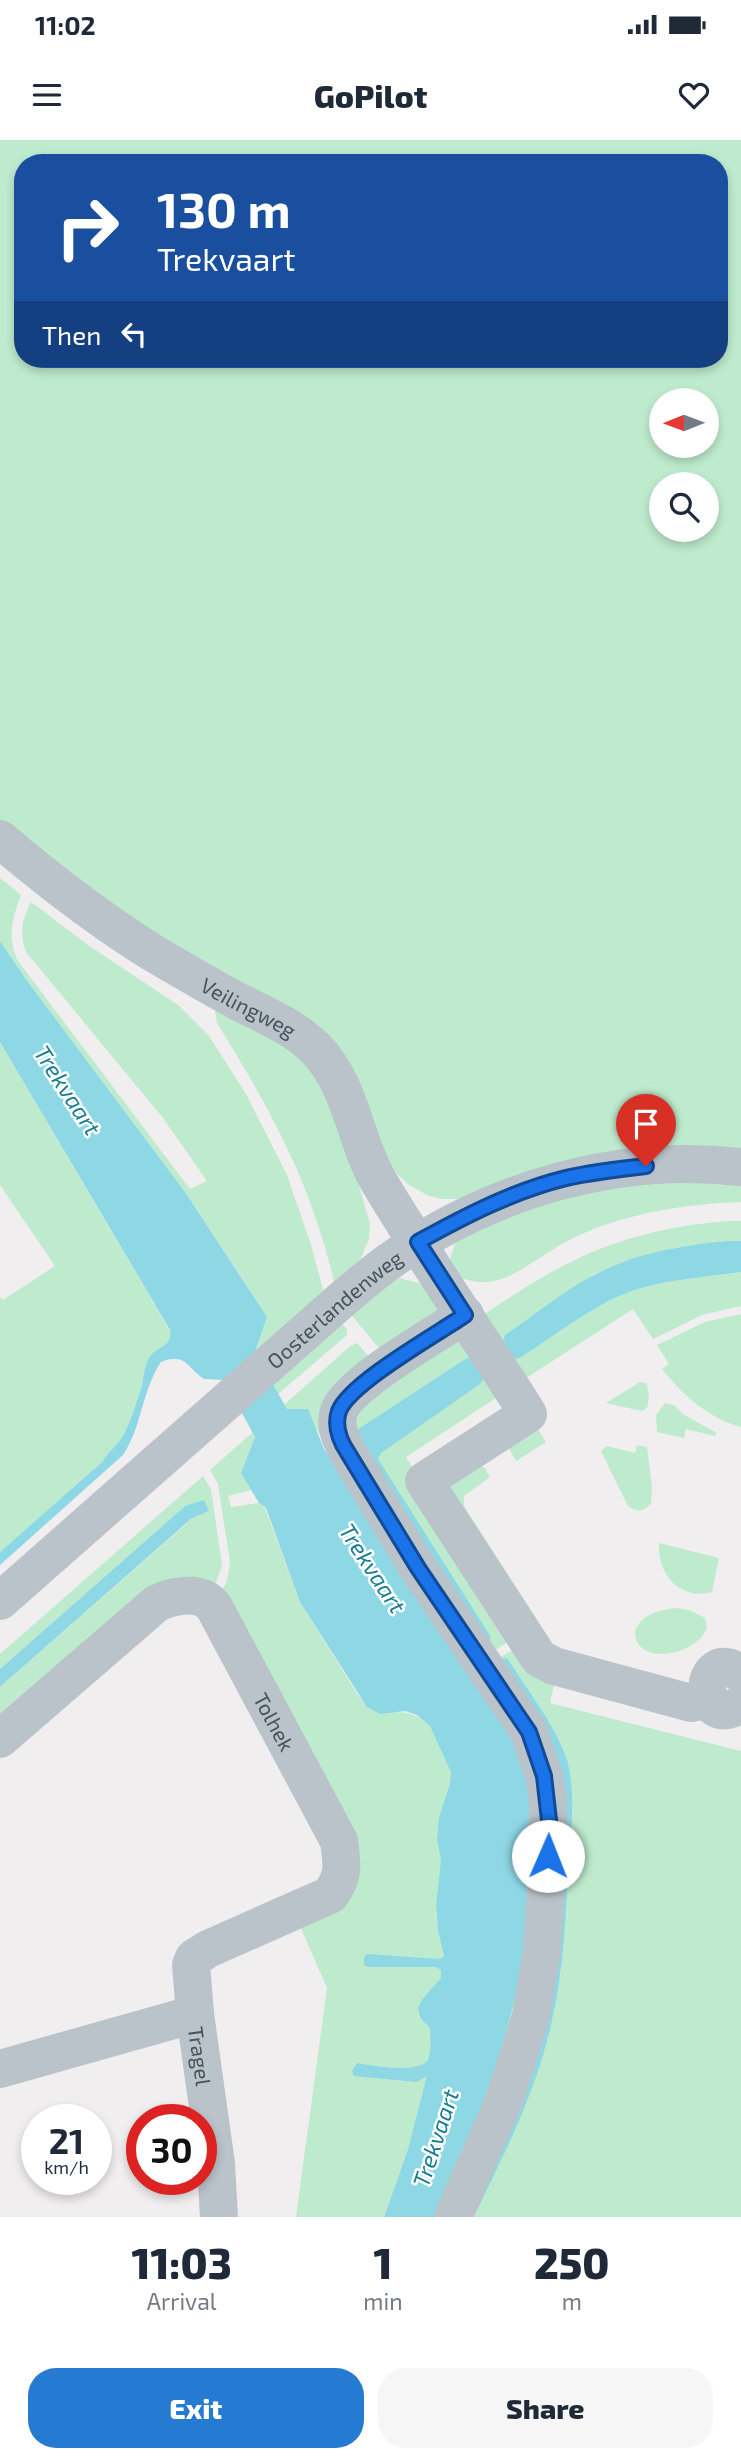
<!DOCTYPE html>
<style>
body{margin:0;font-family:"Exo 2",sans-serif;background:#f6f6f7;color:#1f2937;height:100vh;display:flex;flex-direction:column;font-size:26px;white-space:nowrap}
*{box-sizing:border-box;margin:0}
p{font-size:23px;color:#747a83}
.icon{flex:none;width:38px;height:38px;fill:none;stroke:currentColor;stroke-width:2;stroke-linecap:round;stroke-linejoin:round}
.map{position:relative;height:2077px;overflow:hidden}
.panel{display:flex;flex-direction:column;background:#fff;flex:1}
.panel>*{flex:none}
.top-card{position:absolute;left:14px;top:14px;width:714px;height:214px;border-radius:28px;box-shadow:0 4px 10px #0003;background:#1a4fa0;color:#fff;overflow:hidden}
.needle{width:46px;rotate:269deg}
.controls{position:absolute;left:649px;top:248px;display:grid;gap:14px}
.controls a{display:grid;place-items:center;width:70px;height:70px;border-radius:50%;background:#fff;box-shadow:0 4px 10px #0003;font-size:35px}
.speed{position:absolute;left:21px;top:1964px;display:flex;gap:14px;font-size:35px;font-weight:700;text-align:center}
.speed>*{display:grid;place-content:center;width:91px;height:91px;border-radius:50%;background:#fff;box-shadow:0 4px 10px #0003;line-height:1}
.speed small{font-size:18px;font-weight:400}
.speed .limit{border:10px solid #d22;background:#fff;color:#111}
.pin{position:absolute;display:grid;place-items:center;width:60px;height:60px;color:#fff;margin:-72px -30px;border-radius:50% 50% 50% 0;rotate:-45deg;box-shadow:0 0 7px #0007}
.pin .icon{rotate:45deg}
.me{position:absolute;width:77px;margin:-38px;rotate:1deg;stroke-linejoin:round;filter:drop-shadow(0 0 5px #0008)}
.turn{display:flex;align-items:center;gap:24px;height:147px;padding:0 28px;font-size:32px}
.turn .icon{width:91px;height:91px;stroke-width:2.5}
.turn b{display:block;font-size:49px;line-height:60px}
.then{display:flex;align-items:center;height:66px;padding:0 28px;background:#0003;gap:14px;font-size:26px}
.eta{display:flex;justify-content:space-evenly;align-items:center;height:119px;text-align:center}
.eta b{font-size:42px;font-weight:800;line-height:49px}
.action{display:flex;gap:14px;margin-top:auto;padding:14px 28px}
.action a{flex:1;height:80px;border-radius:28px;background:#257ad2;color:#fff;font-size:28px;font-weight:800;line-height:80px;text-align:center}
.action a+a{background:#f6f6f7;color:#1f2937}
.status{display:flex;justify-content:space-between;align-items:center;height:49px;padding:0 35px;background:#fff;direction:ltr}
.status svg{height:19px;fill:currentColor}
header{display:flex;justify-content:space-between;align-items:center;height:91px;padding:0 28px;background:#fff;font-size:32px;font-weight:800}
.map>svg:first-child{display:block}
</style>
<div class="status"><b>11:02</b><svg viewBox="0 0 49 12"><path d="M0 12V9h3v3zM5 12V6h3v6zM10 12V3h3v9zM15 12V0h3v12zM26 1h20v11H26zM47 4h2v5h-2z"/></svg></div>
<header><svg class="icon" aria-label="menu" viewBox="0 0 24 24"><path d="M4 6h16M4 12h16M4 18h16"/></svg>GoPilot<svg class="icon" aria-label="heart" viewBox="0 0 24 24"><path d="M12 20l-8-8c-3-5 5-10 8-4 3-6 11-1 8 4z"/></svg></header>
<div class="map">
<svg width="741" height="2077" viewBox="0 0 741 2077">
<rect width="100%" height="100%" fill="#f0eeee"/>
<g fill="#beebcd" fill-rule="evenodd">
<path d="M 0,0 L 741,0 L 741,1012 L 468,1059 L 442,1059 L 429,1056 L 409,1045 L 392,1029 L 366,978 L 199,827 L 0,682 ZM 23,23 L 719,23 L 719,219 L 23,219 ZM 662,261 L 707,261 L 707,306 L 662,306 ZM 662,345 L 707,345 L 707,390 L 662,390 Z"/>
<path d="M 0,738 L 21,755 C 12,779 7,797 18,821 L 190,1049 L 207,1041 L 163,978 L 26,812 C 19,793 22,780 31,762 L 88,805 L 178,865 L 209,896 L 246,954 L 287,1035 L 311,1105 L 325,1157 L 255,1212 L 267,1177 L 185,1052 L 25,838 L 0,801 Z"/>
<path d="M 215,870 L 309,919 L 345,996 L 370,1084 L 369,1099 L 359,1123 L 335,1147 C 314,1049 270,968 217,883 Z"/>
<path d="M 0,902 L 170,1191 C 173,1208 156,1205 149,1218 C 144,1226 144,1236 142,1245 C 137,1261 132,1277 125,1292 C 119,1304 109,1311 102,1322 L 0,1412 L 0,1157 L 3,1160 L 55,1126 L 0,1045 Z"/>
<path d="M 741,1040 L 741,1062 C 684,1064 626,1073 573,1098 C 550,1109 520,1134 498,1140 C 483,1144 470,1142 457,1136 L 450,1120 L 456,1100 L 466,1093 L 591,1046 Z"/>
<path d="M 728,1081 L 741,1081 L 741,1101 L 674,1108 L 618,1124 L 594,1134 L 520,1218 C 556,1195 598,1161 638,1149 C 672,1139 707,1137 741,1132 L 741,1166 L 702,1175 L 653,1199 L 633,1169 L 520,1242 L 485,1174 C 570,1116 624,1090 728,1081 Z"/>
<path d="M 399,1138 L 423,1144 L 441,1170 L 384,1210 L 378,1207 L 349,1172 Z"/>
<path d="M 741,1174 L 741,1287 C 708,1278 683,1255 662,1229 L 669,1224 L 657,1205 L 705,1182 Z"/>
<path d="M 339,1181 L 347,1189 L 347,1195 L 278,1254 L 272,1241 Z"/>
<path d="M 456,1192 L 502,1254 L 406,1317 L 514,1498 L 489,1514 L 353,1311 L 354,1261 Z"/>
<path d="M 357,1203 L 369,1217 L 339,1254 L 540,1759 L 482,1999 L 527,1777 L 318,1291 L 287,1269 L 284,1265 L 350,1206 Z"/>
<path d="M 640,1242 L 646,1243 C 650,1252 649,1259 647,1268 L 642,1271 L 606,1263 Z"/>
<path d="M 665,1263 L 674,1265 L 684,1275 L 717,1293 L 715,1296 L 686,1289 L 684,1298 L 657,1292 L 656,1275 Z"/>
<path d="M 535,1285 L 546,1302 L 516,1321 L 509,1308 Z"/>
<path d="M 253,1292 L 255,1297 L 241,1333 L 251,1350 L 228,1356 L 231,1367 L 259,1363 L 265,1368 L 300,1462 L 358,1555 C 381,1585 402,1560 428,1584 C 435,1591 449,1622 451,1632 C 453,1650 439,1675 438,1695 C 437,1704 442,1712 441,1721 C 439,1741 435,1760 437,1780 C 438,1792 444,1804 444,1817 L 435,1827 L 441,1830 L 441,1838 L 423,1858 L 421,1879 L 430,1888 C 430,1897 432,1914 427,1921 C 418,1933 372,1926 357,1923 L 427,1936 L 428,1938 L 408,2009 L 384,2077 L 296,2077 L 327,1848 L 296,1777 L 344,1756 L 218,1457 L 227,1441 L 230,1422 L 218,1344 L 210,1330 Z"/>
<path d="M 637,1305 L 647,1307 L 652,1347 L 651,1364 C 643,1371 637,1373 628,1366 L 601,1311 L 607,1306 L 635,1313 Z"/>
<path d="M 480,1325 L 485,1328 L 490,1337 L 464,1356 L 464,1366 L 558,1512 L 447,1363 L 450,1342 Z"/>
<path d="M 203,1336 L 211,1349 L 222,1425 L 213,1451 L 210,1448 L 0,1589 L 0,1547 L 192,1379 L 209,1371 L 185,1366 L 0,1529 L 0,1514 Z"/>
<path d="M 659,1403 L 719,1418 L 712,1452 C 679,1461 657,1433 659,1403 Z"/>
<path d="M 676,1468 L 689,1470 L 705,1478 L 707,1488 C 697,1515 635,1528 635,1491 C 642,1474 659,1470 676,1468 Z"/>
<path d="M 519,1506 L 556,1536 L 550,1563 L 741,1611 L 741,2077 L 474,2077 L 502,2019 L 560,1838 L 566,1779 L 570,1700 L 570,1633 L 564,1614 L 555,1596 L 508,1519 L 505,1518 L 557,1616 L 528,1910 L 493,1522 Z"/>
</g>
<g fill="#8ed8e5">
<path d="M 0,801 L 25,838 L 185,1052 L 267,1177 L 255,1212 L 284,1264 L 287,1269 L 308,1269 L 324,1309 L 507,1585 L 526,1633 L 531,1668 L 530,1722 L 521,1836 L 500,1914 L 483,1967 L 434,2077 L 384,2077 L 408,2009 L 427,1936 L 417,1942 L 354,1936 L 352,1931 L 357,1923 C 372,1926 417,1933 427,1921 C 432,1914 430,1897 430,1888 L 421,1879 L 418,1868 L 423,1858 L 441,1838 L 441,1830 L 435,1827 L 368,1827 L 364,1825 L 364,1817 L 367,1814 L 440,1819 L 444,1816 L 438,1790 L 436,1765 L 441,1720 L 437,1699 L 439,1678 L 450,1644 L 451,1632 L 430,1586 L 417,1575 L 405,1571 L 380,1574 L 367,1567 L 300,1462 L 266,1368 L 259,1363 L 241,1333 L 255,1297 L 224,1240 L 204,1239 C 187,1228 186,1212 161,1222 C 142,1250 142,1287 123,1315 L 0,1425 L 0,1412 L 102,1322 C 109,1311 119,1304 125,1292 C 132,1277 137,1261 142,1245 C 144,1236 144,1226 149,1218 C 156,1205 173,1208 170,1190 L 0,902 Z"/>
<path d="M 729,1101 L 741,1101 L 741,1132 C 707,1137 672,1139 638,1149 C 598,1161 556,1195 520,1218 L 513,1219 L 503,1202 L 505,1195 C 535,1175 563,1151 594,1135 C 635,1113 684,1105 729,1101 Z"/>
<path d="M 467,1218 L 473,1219 L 483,1239 L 480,1244 L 381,1313 L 378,1319 L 491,1497 L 489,1502 L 411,1386 L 357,1290 Z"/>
<path d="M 204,1360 L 209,1371 L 191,1379 L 0,1547 L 0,1529 L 185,1366 Z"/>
<path d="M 505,1518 L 508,1519 C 527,1550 556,1586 567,1620 C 576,1651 571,1689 569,1721 C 566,1776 564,1831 551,1885 C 536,1952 504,2015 474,2077 L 559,1787 L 502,1519 Z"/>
</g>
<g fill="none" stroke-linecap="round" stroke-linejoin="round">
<g stroke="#bac3ca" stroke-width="38">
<path id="s1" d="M 0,699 C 48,740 99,779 153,813 C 180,829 208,845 235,860 C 264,875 293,886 316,909 C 352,946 354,1000 379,1042 C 426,1121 479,1196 528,1274 L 424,1341 L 539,1518 L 554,1526 L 691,1563 L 708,1559"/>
<path id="s2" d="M 0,1461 L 338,1163 C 357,1147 376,1130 397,1116 C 498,1048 619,1013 741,1027"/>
<path d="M 741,1534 C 698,1501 694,1595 741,1564"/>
<path id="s3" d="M 0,1599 L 157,1463 C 175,1455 201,1450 214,1467 L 339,1701 C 342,1724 345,1735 330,1755 L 208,1809 L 194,1818 L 191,1825 L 195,1874"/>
<path id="s4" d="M 0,1929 L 195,1874 L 216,2024 L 219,2077"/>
<path d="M 453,2077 L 505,1958 L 531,1876 L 542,1810 L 548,1715 L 548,1660 L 544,1636 L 529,1592 L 418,1428 L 348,1313 C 341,1300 334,1286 339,1271 C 350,1242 437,1194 465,1175"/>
</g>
</g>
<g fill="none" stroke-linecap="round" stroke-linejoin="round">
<g stroke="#114b97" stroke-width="18">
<path id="route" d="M 548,1716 L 549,1680 L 544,1636 L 529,1592 L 418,1428 L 348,1313 C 340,1301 334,1286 339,1271 C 350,1243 437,1194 465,1175 L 418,1102 C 465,1076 513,1051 566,1038 C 592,1032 619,1029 646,1026"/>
</g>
<use href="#route" stroke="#1a73e8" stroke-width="12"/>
</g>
<g text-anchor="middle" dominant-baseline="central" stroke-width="5" stroke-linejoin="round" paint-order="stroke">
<g font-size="21" fill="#47525a" stroke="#fff">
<text stroke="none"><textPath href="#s1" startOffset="301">Veilingweg</textPath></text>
<text stroke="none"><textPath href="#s2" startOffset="444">Oosterlandenweg</textPath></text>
<text stroke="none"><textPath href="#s3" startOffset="399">Tolhek</textPath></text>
<text stroke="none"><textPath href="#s4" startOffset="245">Tragel</textPath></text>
</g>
<g font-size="23" font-style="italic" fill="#167d90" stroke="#fff">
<text transform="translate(68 950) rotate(57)">Trekvaart</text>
<text transform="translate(373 1428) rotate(57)">Trekvaart</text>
<text transform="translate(435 1998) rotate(-72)">Trekvaart</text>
</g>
</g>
</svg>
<div class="controls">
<a><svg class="needle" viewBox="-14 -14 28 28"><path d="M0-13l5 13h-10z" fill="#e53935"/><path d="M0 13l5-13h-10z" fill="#747a83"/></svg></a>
<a><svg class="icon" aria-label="search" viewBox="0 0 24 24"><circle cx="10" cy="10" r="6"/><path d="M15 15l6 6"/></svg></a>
</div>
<div class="speed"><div>21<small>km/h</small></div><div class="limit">30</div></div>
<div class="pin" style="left:646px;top:1026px;background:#d93025"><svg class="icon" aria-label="arrive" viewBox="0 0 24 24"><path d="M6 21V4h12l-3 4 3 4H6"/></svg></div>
<svg class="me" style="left:548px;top:1716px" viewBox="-20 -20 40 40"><circle r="19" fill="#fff"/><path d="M0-13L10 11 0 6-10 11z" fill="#1a73e8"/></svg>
<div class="top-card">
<div class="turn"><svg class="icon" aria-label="right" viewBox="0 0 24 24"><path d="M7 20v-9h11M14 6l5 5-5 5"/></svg><div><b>130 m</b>Trekvaart</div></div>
<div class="then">Then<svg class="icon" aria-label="left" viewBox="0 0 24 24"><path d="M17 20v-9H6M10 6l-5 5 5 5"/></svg></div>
</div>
</div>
<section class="panel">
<div class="eta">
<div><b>11:03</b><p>Arrival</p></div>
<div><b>1</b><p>min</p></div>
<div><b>250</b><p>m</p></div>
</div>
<div class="action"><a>Exit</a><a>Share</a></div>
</section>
